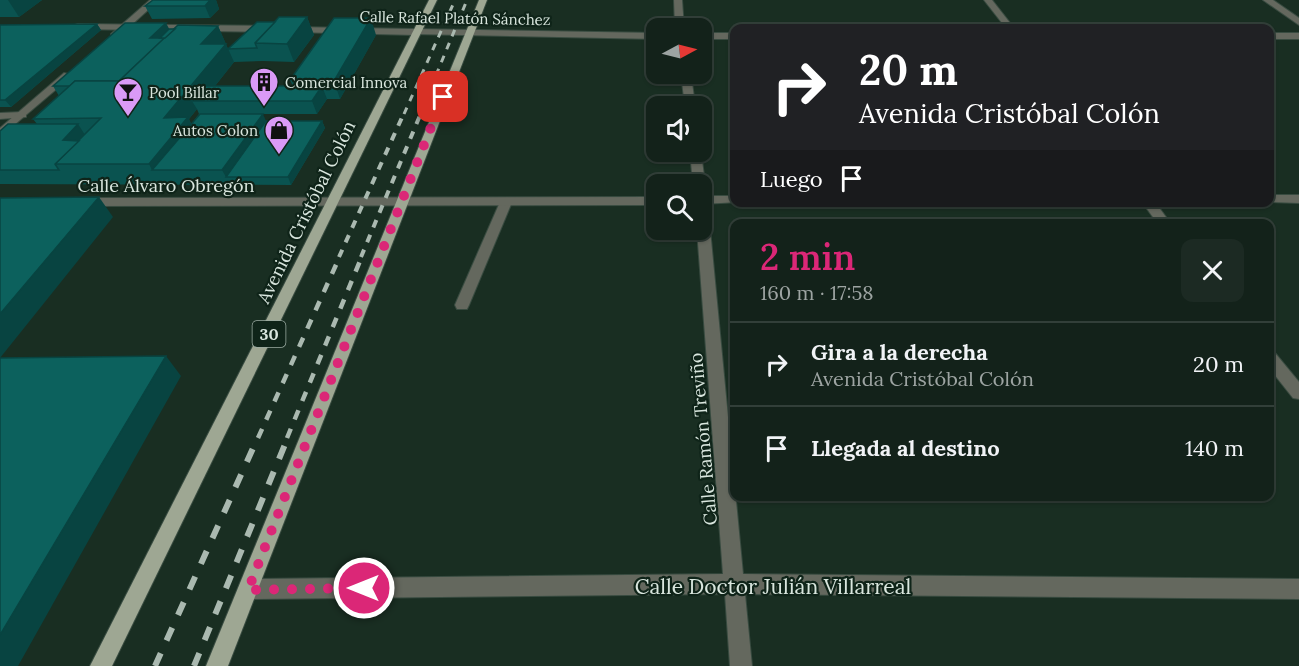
<!DOCTYPE html>
<html lang="es">
<meta charset="utf-8">
<style>
body{margin:0;font-family:Lora,serif;background:#1c2a23;color:#f1f3f6;height:100vh;display:flex;flex-direction:column;font-size:22px;white-space:nowrap}
*{box-sizing:border-box;margin:0}
p{font-size:20px;color:#9da4a2}
.icon{flex:none;width:33px;height:33px;fill:none;stroke:currentColor;stroke-width:2;stroke-linecap:round;stroke-linejoin:round}
.map{position:relative;flex:1;overflow:hidden}
.side{position:absolute;left:730px;top:219px;width:544px;height:282px;display:flex;flex-direction:column;background:#13221a;border-radius:12px;box-shadow:0 2px 4px #0004,0 0 0 2px #323f39}
.side>*{flex:none}
.hud{position:absolute;left:730px;top:24px;width:544px;height:183px;border-radius:12px;box-shadow:0 2px 4px #0004,0 0 0 2px #323f39;background:#202124;color:#fff;overflow:hidden}
.needle{width:39px;rotate:83deg}
.controls{position:absolute;left:646px;top:18px;display:grid;gap:12px}
.controls a{display:grid;place-items:center;width:66px;height:66px;border-radius:12px;background:#13221a;box-shadow:0 2px 4px #0004,0 0 0 2px #323f39;font-size:30px}
.pin{position:absolute;display:grid;place-items:center;width:51px;height:51px;color:#fff;margin:-26px;border-radius:12px;box-shadow:0 3px 9px #0006}
.me{position:absolute;width:66px;margin:-33px;rotate:270deg;stroke-linejoin:round;filter:drop-shadow(0 0 4px #0008)}
.turn{display:flex;align-items:center;gap:21px;height:126px;padding:0 30px;font-size:27px}
.turn .icon{width:78px;height:78px;stroke-width:2.5}
.turn b{display:block;font-size:42px;line-height:51px}
.then{display:flex;align-items:center;height:57px;padding:0 30px;background:#0003;gap:12px;font-size:22px}
.round{display:grid;place-items:center;flex:none;width:63px;height:63px;border-radius:12px;background:#1c2a23}
.summary{display:flex;align-items:center;justify-content:space-between;height:102px;padding:0 30px}
h1{font-size:36px;font-weight:600;line-height:45px;color:#db2777}
ul{padding:0;list-style:none}
li{display:flex;align-items:center;gap:18px;height:84px;padding:0 30px;border-top:2px solid #323f39}
li div{flex:1}
li b{display:block;font-size:22px}
li em{font-style:normal}
.map>svg:first-child{display:block}
</style>
<div class="map">
<svg width="1299" height="666" viewBox="0 0 1299 666">
<rect width="100%" height="100%" fill="#192e22"/>
<g fill="none" stroke-linecap="round" stroke-linejoin="round">
<g stroke="#384b40" stroke-width="2">
<g id="service">
<path d="M 22,112 L 26,113 L 26,117 L 0,119 L 0,113 Z"/>
<path d="M 506,198 L 512,202 L 469,305 L 467,309 L 457,309 L 455,305 L 500,202 Z"/>
</g>
</g>
<g stroke="#384b40" stroke-width="2">
<g id="minor">
<path d="M 674,0 L 682,0 L 684,28 L 675,28 Z"/>
<path d="M 984,0 L 992,0 L 1014,28 L 1006,28 Z"/>
<path d="M 1263,0 L 1273,0 L 1299,18 L 1299,25 Z"/>
<path d="M 78,24 L 270,26 L 275,29 L 270,32 L 75,29 L 75,25 Z"/>
<path d="M 294,27 L 415,29 L 420,32 L 415,35 L 291,32 L 289,30 Z"/>
<path d="M 681,74 L 691,74 L 695,106 L 685,106 Z"/>
<path d="M 690,152 L 701,152 L 705,184 L 703,187 L 693,184 Z"/>
<path d="M 1270,195 L 1299,195 L 1299,203 L 1269,202 Z"/>
<path d="M 702,196 L 735,196 L 735,202 L 739,202 L 702,204 Z"/>
<path d="M 657,197 L 657,205 L 84,206 L 78,202 L 84,198 Z"/>
<path d="M 1142,202 L 1155,202 L 1171,224 L 1158,224 Z"/>
<path d="M 702,204 L 708,208 L 743,574 L 1299,579 L 1299,599 L 745,594 L 752,666 L 730,666 L 725,594 L 248,599 L 241,596 L 238,589 L 241,582 L 248,579 L 723,574 L 697,230 L 702,230 Z"/>
<path d="M 1270,351 L 1275,353 L 1299,382 L 1299,399 L 1293,398 L 1270,369 Z"/>
</g>
</g>
<g stroke="#384b40" stroke-width="2">
<g id="tertiary">
<path d="M 150,0 L 159,0 L 117,38 L 111,38 L 111,34 Z"/>
<path d="M 415,29 L 657,33 L 657,39 L 412,34 L 410,32 Z"/>
<rect x="702" y="33" width="33" height="6"/>
<rect x="1270" y="33" width="29" height="6"/>
<path d="M 64,73 L 73,75 L 0,137 L 0,128 Z"/>
</g>
</g>
<g stroke="#384b40" stroke-width="2">
<g id="primary">
<path d="M 429,0 L 437,0 L 112,666 L 90,666 Z"/>
<path d="M 479,0 L 487,0 L 228,666 L 206,666 Z"/>
</g>
</g>
<use href="#service" fill="#64685e" fill-rule="evenodd"/>
<use href="#minor" fill="#64685e" fill-rule="evenodd"/>
<use href="#tertiary" fill="#64685e" fill-rule="evenodd"/>
<use href="#primary" fill="#9ea793" fill-rule="evenodd"/>
<g stroke="#aab9b0" stroke-width="3" stroke-dasharray="7 7" stroke-linecap="butt">
<path d="M 404,114 L 455,0"/>
<path d="M 420,114 L 467,0"/>
</g>
<g stroke="#aab9b0" stroke-width="4" stroke-dasharray="8 8" stroke-linecap="butt">
<path d="M 339,257 L 404,113"/>
<path d="M 361,257 L 421,113"/>
</g>
<g stroke="#aab9b0" stroke-width="4.5" stroke-dasharray="10 10" stroke-linecap="butt">
<path d="M 258,438 L 340,256"/>
<path d="M 287,438 L 362,256"/>
</g>
<g stroke="#aab9b0" stroke-width="6" stroke-dasharray="14 14" stroke-linecap="butt">
<path d="M 155,666 L 258,437"/>
<path d="M 194,666 L 288,437"/>
</g>
</g>
<g fill="#0a5350" fill-rule="evenodd">
<path d="M 0,0 L 42,0 L 19,17 L 0,17 Z"/>
<path d="M 216,0 L 219,9 L 210,18 L 152,19 L 145,6 Z"/>
<path d="M 307,17 L 314,35 L 294,62 L 263,61 L 234,62 L 215,86 L 293,86 L 290,80 L 376,35 L 340,99 L 327,99 L 317,114 L 241,114 L 266,121 L 322,121 L 325,128 L 291,185 L 0,184 L 0,131 L 37,124 L 33,119 L 59,96 L 53,86 L 169,29 L 218,26 L 228,49 L 275,22 ZM 197,109 L 199,114 L 191,124 L 189,119 Z"/>
<path d="M 97,24 L 101,30 L 11,107 L 0,107 L 0,25 Z"/>
</g>
<g fill="#084441">
<path d="M 8,0 L 42,0 L 19,17 Z"/>
<path d="M 210,0 L 216,0 L 219,9 L 210,18 L 205,6 Z"/>
<path d="M 307,17 L 314,35 L 294,62 L 287,44 Z"/>
<path d="M 371,18 L 376,35 L 340,99 L 334,81 Z"/>
<path d="M 166,23 L 173,36 L 157,51 L 150,38 Z"/>
<path d="M 97,24 L 101,30 L 11,107 L 5,100 Z"/>
<path d="M 218,26 L 234,62 L 203,101 L 192,101 L 197,109 L 189,119 L 198,137 L 152,170 L 149,164 L 164,118 L 201,44 Z"/>
<path d="M 322,86 L 327,99 L 317,114 L 312,101 Z"/>
<path d="M 263,114 L 269,128 L 226,177 L 222,170 Z"/>
<path d="M 322,121 L 325,128 L 291,185 L 288,177 Z"/>
<path d="M 78,124 L 87,138 L 73,155 L 63,140 Z"/>
<path d="M 99,197 L 113,217 L 0,358 L 0,314 Z"/>
<path d="M 166,356 L 181,376 L 18,666 L 0,666 L 0,635 Z"/>
</g>
<g fill="#0c615d" stroke="#084441" stroke-width="1.5">
<path d="M 153,0 L 210,0 L 205,6 L 145,6 Z"/>
<path d="M 279,17 L 307,17 L 287,44 L 255,43 Z"/>
<path d="M 334,18 L 371,18 L 334,81 L 290,80 Z"/>
<path d="M 257,22 L 275,22 L 255,43 L 257,48 L 228,49 Z"/>
<path d="M 125,23 L 166,23 L 150,38 L 165,38 L 119,81 L 75,81 L 70,86 L 53,86 Z"/>
<path d="M 97,24 L 5,100 L 0,100 L 0,25 Z"/>
<path d="M 178,25 L 218,26 L 201,44 L 226,44 L 164,118 L 188,117 L 149,164 L 55,164 L 101,118 L 33,119 L 75,81 L 119,81 Z"/>
<path d="M 169,29 L 175,29 L 165,38 L 160,38 Z"/>
<path d="M 205,86 L 322,86 L 312,101 L 192,101 Z"/>
<path d="M 200,114 L 263,114 L 222,170 L 152,170 Z"/>
<path d="M 266,121 L 322,121 L 288,177 L 226,177 Z"/>
<path d="M 8,124 L 78,124 L 63,140 L 79,141 L 55,164 L 59,170 L 0,170 L 0,131 Z"/>
<path d="M 99,197 L 0,314 L 0,198 Z"/>
<path d="M 166,356 L 0,635 L 0,358 Z"/>
</g>
<g fill="none" stroke-linecap="round" stroke-linejoin="round">
<path stroke="#db2777" stroke-width="10" stroke-dasharray="0 18" d="M 364,588 L 248,590 L 443,97"/>
</g>
<defs>
<g id="building-pin" transform="scale(1.5)"><path d="M0 17L-7.5 6A9.5 9.5 0 1 1 7.5 6Z" fill="#da9af6" stroke="#0f2419"/><path d="M-4-6H4V6H1V3H-1V6H-4ZM-2.5-4.3h1.7v1.8h-1.7ZM.8-4.3h1.7v1.8H.8ZM-2.5-1h1.7V.8h-1.7ZM.8-1h1.7V.8H.8Z" fill="#111"/></g>
<g id="bar-pin" transform="scale(1.5)"><path d="M0 17L-7.5 6A9.5 9.5 0 1 1 7.5 6Z" fill="#da9af6" stroke="#0f2419"/><path d="M-6-5H6L.8 .8V4.5H3.5V6h-7V4.5H-.8V.8Z" fill="#111"/></g>
<g id="shop-pin" transform="scale(1.5)"><path d="M0 17L-7.5 6A9.5 9.5 0 1 1 7.5 6Z" fill="#da9af6" stroke="#0f2419"/><path d="M-5-2.5h2.3a2.7 3.5 0 0 1 5.4 0H5L5.5 6h-11ZM-1.5-2.5h3a1.5 2.3 0 0 0-3 0Z" fill="#111"/></g>
</defs>
<g fill-rule="evenodd">
<use href="#building-pin" x="264" y="82"/>
<use href="#bar-pin" x="128" y="92"/>
<use href="#shop-pin" x="279" y="130"/>
</g>
<g text-anchor="middle" dominant-baseline="central" stroke-width="4.5" stroke-linejoin="round" paint-order="stroke">
<g font-size="15" fill="#d9e6de" stroke="#0f2419">
<text transform="translate(455 18) rotate(1)">Calle Rafael Platón Sánchez</text>
</g>
<g font-size="15" fill="#d9e6de" stroke="#0f2419" text-anchor="start">
<text x="285" y="82">Comercial Innova</text>
<text x="149" y="92">Pool Billar</text>
<text x="258" y="130" text-anchor="end">Autos Colon</text>
</g>
<rect fill="#0f2419" stroke="#9caca3" stroke-width="1.5" x="252.5" y="321" width="33" height="26" rx="4.5"/>
<g font-size="16" font-weight="bold" fill="#d9e6de">
<text x="269" y="334">30</text>
</g>
<g font-size="18" fill="#d9e6de" stroke="#0f2419">
<text x="166" y="185">Calle Álvaro Obregón</text>
<text transform="translate(306 212) rotate(-64)">Avenida Cristóbal Colón</text>
<text transform="translate(703 439) rotate(-95)">Calle Ramón Treviño</text>
</g>
<g font-size="21" fill="#d9e6de" stroke="#0f2419">
<text x="773" y="586">Calle Doctor Julián Villarreal</text>
</g>
</g>
</svg>
<div class="controls">
<a><svg class="needle" viewBox="-14 -14 28 28"><path d="M0-13l5 13h-10z" fill="#e53935"/><path d="M0 13l5-13h-10z" fill="#9da4a2"/></svg></a>
<a><svg class="icon" aria-label="sound" viewBox="0 0 24 24"><path d="M4 9h4l5-4v14l-5-4H4zM17 9q2 3 0 6"/></svg></a>
<a><svg class="icon" aria-label="search" viewBox="0 0 24 24"><circle cx="10" cy="10" r="6"/><path d="M15 15l6 6"/></svg></a>
</div>
<div class="pin" style="left:443px;top:97px;background:#d93025"><svg class="icon" aria-label="arrive" viewBox="0 0 24 24"><path d="M6 21V4h12l-3 4 3 4H6"/></svg></div>
<svg class="me" style="left:364px;top:588px" viewBox="-20 -20 40 40"><circle r="17" fill="#db2777" stroke="#fff" stroke-width="3"/><path d="M0-11L8 9 0 5-8 9z" fill="#fff"/></svg>
<div class="hud">
<div class="turn"><svg class="icon" aria-label="right" viewBox="0 0 24 24"><path d="M7 20v-9h11M14 6l5 5-5 5"/></svg><div><b>20 m</b>Avenida Cristóbal Colón</div></div>
<div class="then">Luego<svg class="icon" aria-label="arrive" viewBox="0 0 24 24"><path d="M6 21V4h12l-3 4 3 4H6"/></svg></div>
</div>
<section class="side">
<div class="summary"><div><h1>2 min</h1><p>160 m · 17:58</p></div><a class="round"><svg class="icon" aria-label="close" viewBox="0 0 24 24"><path d="M6 6l12 12M18 6L6 18"/></svg></a></div>
<ul>
<li><svg class="icon" aria-label="right" viewBox="0 0 24 24"><path d="M7 20v-9h11M14 6l5 5-5 5"/></svg><div><b>Gira a la derecha</b><p>Avenida Cristóbal Colón</p></div><em>20 m</em></li>
<li><svg class="icon" aria-label="arrive" viewBox="0 0 24 24"><path d="M6 21V4h12l-3 4 3 4H6"/></svg><div><b>Llegada al destino</b></div><em>140 m</em></li>
</ul>
</section>
</div>
